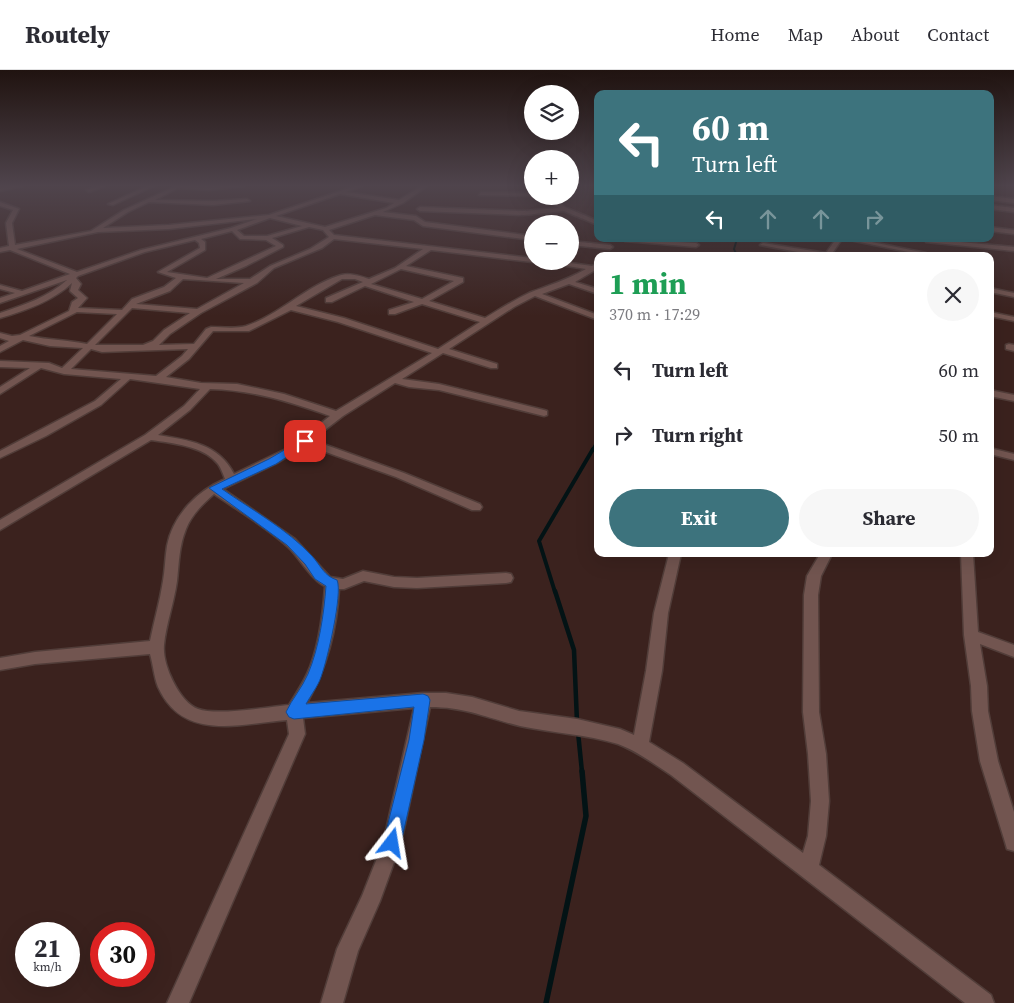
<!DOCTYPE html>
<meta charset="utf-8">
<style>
body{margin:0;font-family:"Source Serif 4",serif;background:#f7f7f7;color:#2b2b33;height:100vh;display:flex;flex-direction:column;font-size:19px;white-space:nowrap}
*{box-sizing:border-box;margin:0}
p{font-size:16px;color:#7c7c81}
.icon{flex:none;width:28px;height:28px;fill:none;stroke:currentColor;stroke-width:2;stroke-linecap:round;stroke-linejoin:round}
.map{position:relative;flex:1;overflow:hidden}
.drawer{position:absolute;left:594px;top:182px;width:400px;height:305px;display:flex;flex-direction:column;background:#fff;border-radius:10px;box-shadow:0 5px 20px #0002}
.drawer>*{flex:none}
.banner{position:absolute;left:594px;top:20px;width:400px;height:152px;border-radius:10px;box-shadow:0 5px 20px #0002;background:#3d737d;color:#fff;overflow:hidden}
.buttons{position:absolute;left:524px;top:15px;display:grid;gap:10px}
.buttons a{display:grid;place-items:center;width:55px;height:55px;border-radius:50%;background:#fff;box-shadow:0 5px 20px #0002;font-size:25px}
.speed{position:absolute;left:15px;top:852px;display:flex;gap:10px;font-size:25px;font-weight:700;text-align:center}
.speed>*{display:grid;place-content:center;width:65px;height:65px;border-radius:50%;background:#fff;box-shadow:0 5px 20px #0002;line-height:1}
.speed small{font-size:12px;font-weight:400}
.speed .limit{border:8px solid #d22;background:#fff;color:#111}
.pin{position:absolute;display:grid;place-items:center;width:42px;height:42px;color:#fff;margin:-21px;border-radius:10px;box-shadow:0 2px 8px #0006}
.me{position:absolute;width:55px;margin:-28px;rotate:14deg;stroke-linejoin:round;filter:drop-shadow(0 0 4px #0008)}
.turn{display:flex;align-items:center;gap:18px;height:105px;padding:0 15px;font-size:22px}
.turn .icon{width:65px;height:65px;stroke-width:2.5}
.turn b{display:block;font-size:35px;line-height:42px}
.lanes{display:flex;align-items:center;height:48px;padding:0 15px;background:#0003;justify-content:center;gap:25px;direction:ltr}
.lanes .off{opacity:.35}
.round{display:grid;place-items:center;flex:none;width:52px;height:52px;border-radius:26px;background:#f7f7f7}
.headline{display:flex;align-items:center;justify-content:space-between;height:85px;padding:0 15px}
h1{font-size:30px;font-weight:700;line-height:38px;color:#1e9e55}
.cta{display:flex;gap:10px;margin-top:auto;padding:10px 15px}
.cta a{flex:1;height:58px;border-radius:30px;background:#3d737d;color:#fff;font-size:20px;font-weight:700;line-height:58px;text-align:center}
.cta a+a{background:#f7f7f7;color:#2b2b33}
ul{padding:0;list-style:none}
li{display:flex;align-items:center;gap:15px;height:65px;padding:0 15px}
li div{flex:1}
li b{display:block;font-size:19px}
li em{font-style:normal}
header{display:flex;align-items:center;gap:30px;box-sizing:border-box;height:70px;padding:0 25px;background:#fff;border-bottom:1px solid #e1e1e2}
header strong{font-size:24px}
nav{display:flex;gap:28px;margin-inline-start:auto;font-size:18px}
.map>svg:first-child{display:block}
</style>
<header>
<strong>Routely</strong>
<nav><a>Home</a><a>Map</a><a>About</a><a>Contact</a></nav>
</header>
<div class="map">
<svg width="1014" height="933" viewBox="0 0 1014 933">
<rect width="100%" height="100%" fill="#3b221e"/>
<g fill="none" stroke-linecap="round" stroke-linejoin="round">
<path stroke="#031315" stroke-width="2" d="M 736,184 L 734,179 L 737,169"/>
<path stroke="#031315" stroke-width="2.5" d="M 736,183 L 737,186"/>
<path stroke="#031315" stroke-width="3" d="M 592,381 L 598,370"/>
<path stroke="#031315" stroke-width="4" d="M 555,522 L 539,471 L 593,379"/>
<g stroke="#031315" stroke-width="4.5">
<path d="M 555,521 L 574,580 L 577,652"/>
<path d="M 578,662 L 582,702"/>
</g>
<path stroke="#031315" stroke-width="5.5" d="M 546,933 L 586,746 L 582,701"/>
<g stroke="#513d39" stroke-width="3">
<g id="minor">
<path d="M 12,116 L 23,116 L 0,121 L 0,117 Z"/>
<path d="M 98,116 L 105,116 L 89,122 L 86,120 Z"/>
<path d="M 147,116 L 154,116 L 113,135 L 108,134 Z"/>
<path d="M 176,116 L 244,116 L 209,120 L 178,118 L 155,130 L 213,131 L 247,129 L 250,131 L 213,135 L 149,132 L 128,142 L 103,158 L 169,155 L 269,145 L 355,116 L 362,116 L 346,122 L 399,130 L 422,116 L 427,116 L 403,133 L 383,142 L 416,146 L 425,152 L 532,166 L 532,170 L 423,156 L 414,150 L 375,145 L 329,160 L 334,165 L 532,188 L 532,191 L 534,191 L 532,192 L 431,180 L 406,196 L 463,208 L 463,212 L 429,231 L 485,248 C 500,239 514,230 529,223 C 549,215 567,210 586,199 L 535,191 L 556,191 L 592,196 L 598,193 L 597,199 L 575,212 L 598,219 L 598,224 L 569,214 L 542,224 L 598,245 L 598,250 L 535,226 L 514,237 L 449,279 L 497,294 L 497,298 L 491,298 L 443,283 L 402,309 L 439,314 L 544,340 L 547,341 L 547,345 L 544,346 L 439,320 L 409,317 L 395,313 L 343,346 L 312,370 L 404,403 L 480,434 L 482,437 L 480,440 L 472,440 L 396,407 L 306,375 L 277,393 L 223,419 L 295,469 L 330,507 L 343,509 L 363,501 L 394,507 L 417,508 L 506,503 L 511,504 L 513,508 L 511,512 L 506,513 L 417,518 L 394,517 L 364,511 L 344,519 L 339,519 C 337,560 327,597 307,633 L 423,623 L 446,623 L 472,627 L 519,641 L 577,649 L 620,659 L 634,665 L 646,601 L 654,543 L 669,484 L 681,484 L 668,543 L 662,601 L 649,672 L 683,693 L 803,783 L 808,766 L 811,731 L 808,684 L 803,642 L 804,525 L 807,506 L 820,484 L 832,484 L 821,506 L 818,525 L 819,642 L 826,684 L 829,731 L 826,766 L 819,795 L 991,925 L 994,933 L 965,933 L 671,705 C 654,694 637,681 618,674 C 586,664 552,663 520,656 C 487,648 466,637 430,637 L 401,773 L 380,831 L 358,881 L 343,933 L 321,933 L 337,879 L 362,826 L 383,773 L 414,638 L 303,648 L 305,664 L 189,933 L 167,933 L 289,664 L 287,650 C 239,654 183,672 158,617 C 154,607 153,594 150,584 L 35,594 L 0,600 L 0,588 L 35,582 L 150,571 C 154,551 160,531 163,511 C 165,500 165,488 167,476 C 173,445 197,421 225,409 C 223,404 221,398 218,394 C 204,376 172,373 151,370 L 0,460 L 0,450 L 145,365 L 184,336 L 200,319 L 130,309 L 101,335 L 46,366 L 0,388 L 0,381 L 95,331 L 121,309 L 64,304 L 41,298 L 0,324 L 0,317 L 30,298 L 0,297 L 0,291 L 49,293 L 62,298 L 83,278 L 50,276 L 23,270 L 0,282 L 0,276 L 9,271 L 0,268 L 0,263 L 12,266 L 20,265 L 69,241 L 72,232 L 78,228 L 70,221 L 72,213 C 53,231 25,241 0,248 L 0,243 C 24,235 48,227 67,210 L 0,233 L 0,228 L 15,223 L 0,219 L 0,215 L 22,221 L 70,204 L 10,180 L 0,182 L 0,178 L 9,176 L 6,153 L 13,140 L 0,136 L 0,132 L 19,139 L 12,153 L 15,175 L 91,161 L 124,140 ZM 340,124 L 394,133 L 386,138 L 325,157 L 276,146 ZM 270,148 L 302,156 L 267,166 L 244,166 L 237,160 ZM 257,149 L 231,158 L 141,180 L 77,202 L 17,179 L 98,162 L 169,159 ZM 309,157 L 323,160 L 329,167 L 310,179 L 270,196 L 250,209 L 216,209 L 246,196 L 283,177 L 283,175 L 272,168 ZM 232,161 L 240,169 L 266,170 L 276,176 L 207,208 L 167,202 L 205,180 L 205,172 L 201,169 ZM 334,169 L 423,179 L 395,198 L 369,209 C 360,206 348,202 338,206 C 305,217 279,245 246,256 C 236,259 221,257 211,257 L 206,259 L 194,274 L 159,275 L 170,264 L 201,243 L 257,213 L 274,198 L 322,178 ZM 195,170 L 199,173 L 200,178 L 158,202 L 176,208 L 164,217 L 132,229 L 122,240 L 78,238 L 87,228 L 78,220 L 81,214 L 76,208 L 78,206 L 145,182 ZM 401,199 L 454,211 L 422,229 L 371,214 ZM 183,209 L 244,213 L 197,239 L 136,234 L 170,221 ZM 342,209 L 355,209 L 363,212 L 326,228 L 326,232 L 332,232 L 365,216 L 414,232 L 389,240 L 389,244 L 395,244 L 422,234 L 480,252 L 438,279 L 344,248 L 296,236 ZM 132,238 L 190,243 L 164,260 L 153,271 L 143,275 L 95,275 ZM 291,240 L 338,252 L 432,283 L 336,341 L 284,324 L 237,314 L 201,313 L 166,307 L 189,289 L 213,261 L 249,261 ZM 77,242 L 117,244 L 87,274 C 68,270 49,270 29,266 ZM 91,279 L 102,282 L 188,279 L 182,286 L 156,306 L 71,299 ZM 210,319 C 253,320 290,332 330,346 L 290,377 L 234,404 C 219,374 189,370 158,365 L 190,340 ZM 214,424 C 236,439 269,459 288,477 C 298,486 314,513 325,516 C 323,544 319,578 307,604 C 302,615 295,625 289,635 C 268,637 217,646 198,639 C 179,632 162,594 164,575 C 166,554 174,533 177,511 C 179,493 179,476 186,459 C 192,444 203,434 214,424 Z"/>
<path d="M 481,122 L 532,123 L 533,126 L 479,125 Z"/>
<path d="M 545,126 L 551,126 L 551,128 L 567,138 L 598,151 L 598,155 L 564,141 L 524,145 L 420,141 L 417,139 L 420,137 L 524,141 L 559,138 L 546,130 Z"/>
<path d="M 990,126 L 1014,129 L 1014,133 L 990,130 Z"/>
<path d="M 990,135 L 1014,138 L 1014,142 L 990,139 Z"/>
<path d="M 990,157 L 1014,160 L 1014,164 L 990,161 Z"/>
<path d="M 622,169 L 696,173 L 699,175 L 696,177 L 625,171 Z"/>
<path d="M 836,169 L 842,169 L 831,185 L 832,186 L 819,186 L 760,175 L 763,173 L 826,183 Z"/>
<path d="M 845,169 L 857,169 L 926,183 L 923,185 Z"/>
<path d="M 928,169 L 1014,177 L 1014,181 L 926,172 L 926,170 Z"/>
<path d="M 570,171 L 610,175 L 613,177 L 610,179 L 570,175 Z"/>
<path d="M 990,218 L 1014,223 L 1014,227 L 990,222 Z"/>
<path d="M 990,242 L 1014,247 L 1014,251 L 990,246 Z"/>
<path d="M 1009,274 L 1014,275 L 1014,281 L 1006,279 L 1006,275 Z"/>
<path d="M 990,320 L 1014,325 L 1014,331 L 990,326 Z"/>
<path d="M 990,378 L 1014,384 L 1014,390 L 990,384 Z"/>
<path d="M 961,484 L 973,484 L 978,562 L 1014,575 L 1014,587 L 980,574 L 987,616 L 988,641 L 998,691 L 1014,742 L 1014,781 L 1007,779 L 1005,772 L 980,691 L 972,641 L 971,616 L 964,565 Z"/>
</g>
</g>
<use href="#minor" fill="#725550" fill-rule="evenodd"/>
</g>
<linearGradient id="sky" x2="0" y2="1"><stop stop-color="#201310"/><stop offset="0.47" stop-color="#4f444c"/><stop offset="1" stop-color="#4f444c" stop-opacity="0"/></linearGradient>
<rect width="1014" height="246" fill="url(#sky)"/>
<path fill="#1a73e8" stroke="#114b97" d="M 305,368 L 308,369 L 308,373 L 276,394 L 222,419 C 252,440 287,459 312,486 C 321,496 324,506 337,510 C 343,523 327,591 321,607 C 318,616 311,625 306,634 L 423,624 L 428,626 L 430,630 L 424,670 L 401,773 L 398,779 L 392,781 L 386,779 L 383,773 L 409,670 L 414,637 L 294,649 L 289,647 L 286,642 C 292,629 302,618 308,604 C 319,578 324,544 326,516 L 315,509 L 305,494 L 287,475 L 209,418 L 269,389 Z"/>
</svg>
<div class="buttons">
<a><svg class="icon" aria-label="layers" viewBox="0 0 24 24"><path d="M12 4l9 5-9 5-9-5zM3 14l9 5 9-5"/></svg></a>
<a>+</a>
<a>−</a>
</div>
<div class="speed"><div>21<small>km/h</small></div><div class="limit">30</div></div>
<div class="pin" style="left:305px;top:371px;background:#d93025"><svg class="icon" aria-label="arrive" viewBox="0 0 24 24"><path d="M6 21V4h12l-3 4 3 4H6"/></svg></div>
<svg class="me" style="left:392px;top:773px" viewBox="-20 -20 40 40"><path d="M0-17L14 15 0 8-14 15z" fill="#1a73e8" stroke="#fff" stroke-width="4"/></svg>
<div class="banner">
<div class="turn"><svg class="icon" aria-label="left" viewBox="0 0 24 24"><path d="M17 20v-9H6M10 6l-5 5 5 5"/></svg><div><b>60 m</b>Turn left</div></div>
<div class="lanes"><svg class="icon" aria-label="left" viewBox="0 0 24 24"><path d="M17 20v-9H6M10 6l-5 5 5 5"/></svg><svg class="icon off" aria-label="ahead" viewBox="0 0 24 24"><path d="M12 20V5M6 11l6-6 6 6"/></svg><svg class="icon off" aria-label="ahead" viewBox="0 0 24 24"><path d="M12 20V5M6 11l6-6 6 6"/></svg><svg class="icon off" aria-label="right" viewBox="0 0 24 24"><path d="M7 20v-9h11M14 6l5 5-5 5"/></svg></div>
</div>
<section class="drawer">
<div class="headline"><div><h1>1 min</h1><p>370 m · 17:29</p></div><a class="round"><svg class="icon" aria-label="close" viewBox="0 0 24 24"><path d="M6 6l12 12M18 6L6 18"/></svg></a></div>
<ul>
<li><svg class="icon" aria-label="left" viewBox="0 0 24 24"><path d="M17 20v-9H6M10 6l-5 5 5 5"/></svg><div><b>Turn left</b></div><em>60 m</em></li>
<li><svg class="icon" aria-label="right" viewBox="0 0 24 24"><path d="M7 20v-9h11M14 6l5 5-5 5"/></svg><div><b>Turn right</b></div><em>50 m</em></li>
</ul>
<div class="cta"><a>Exit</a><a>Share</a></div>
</section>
</div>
